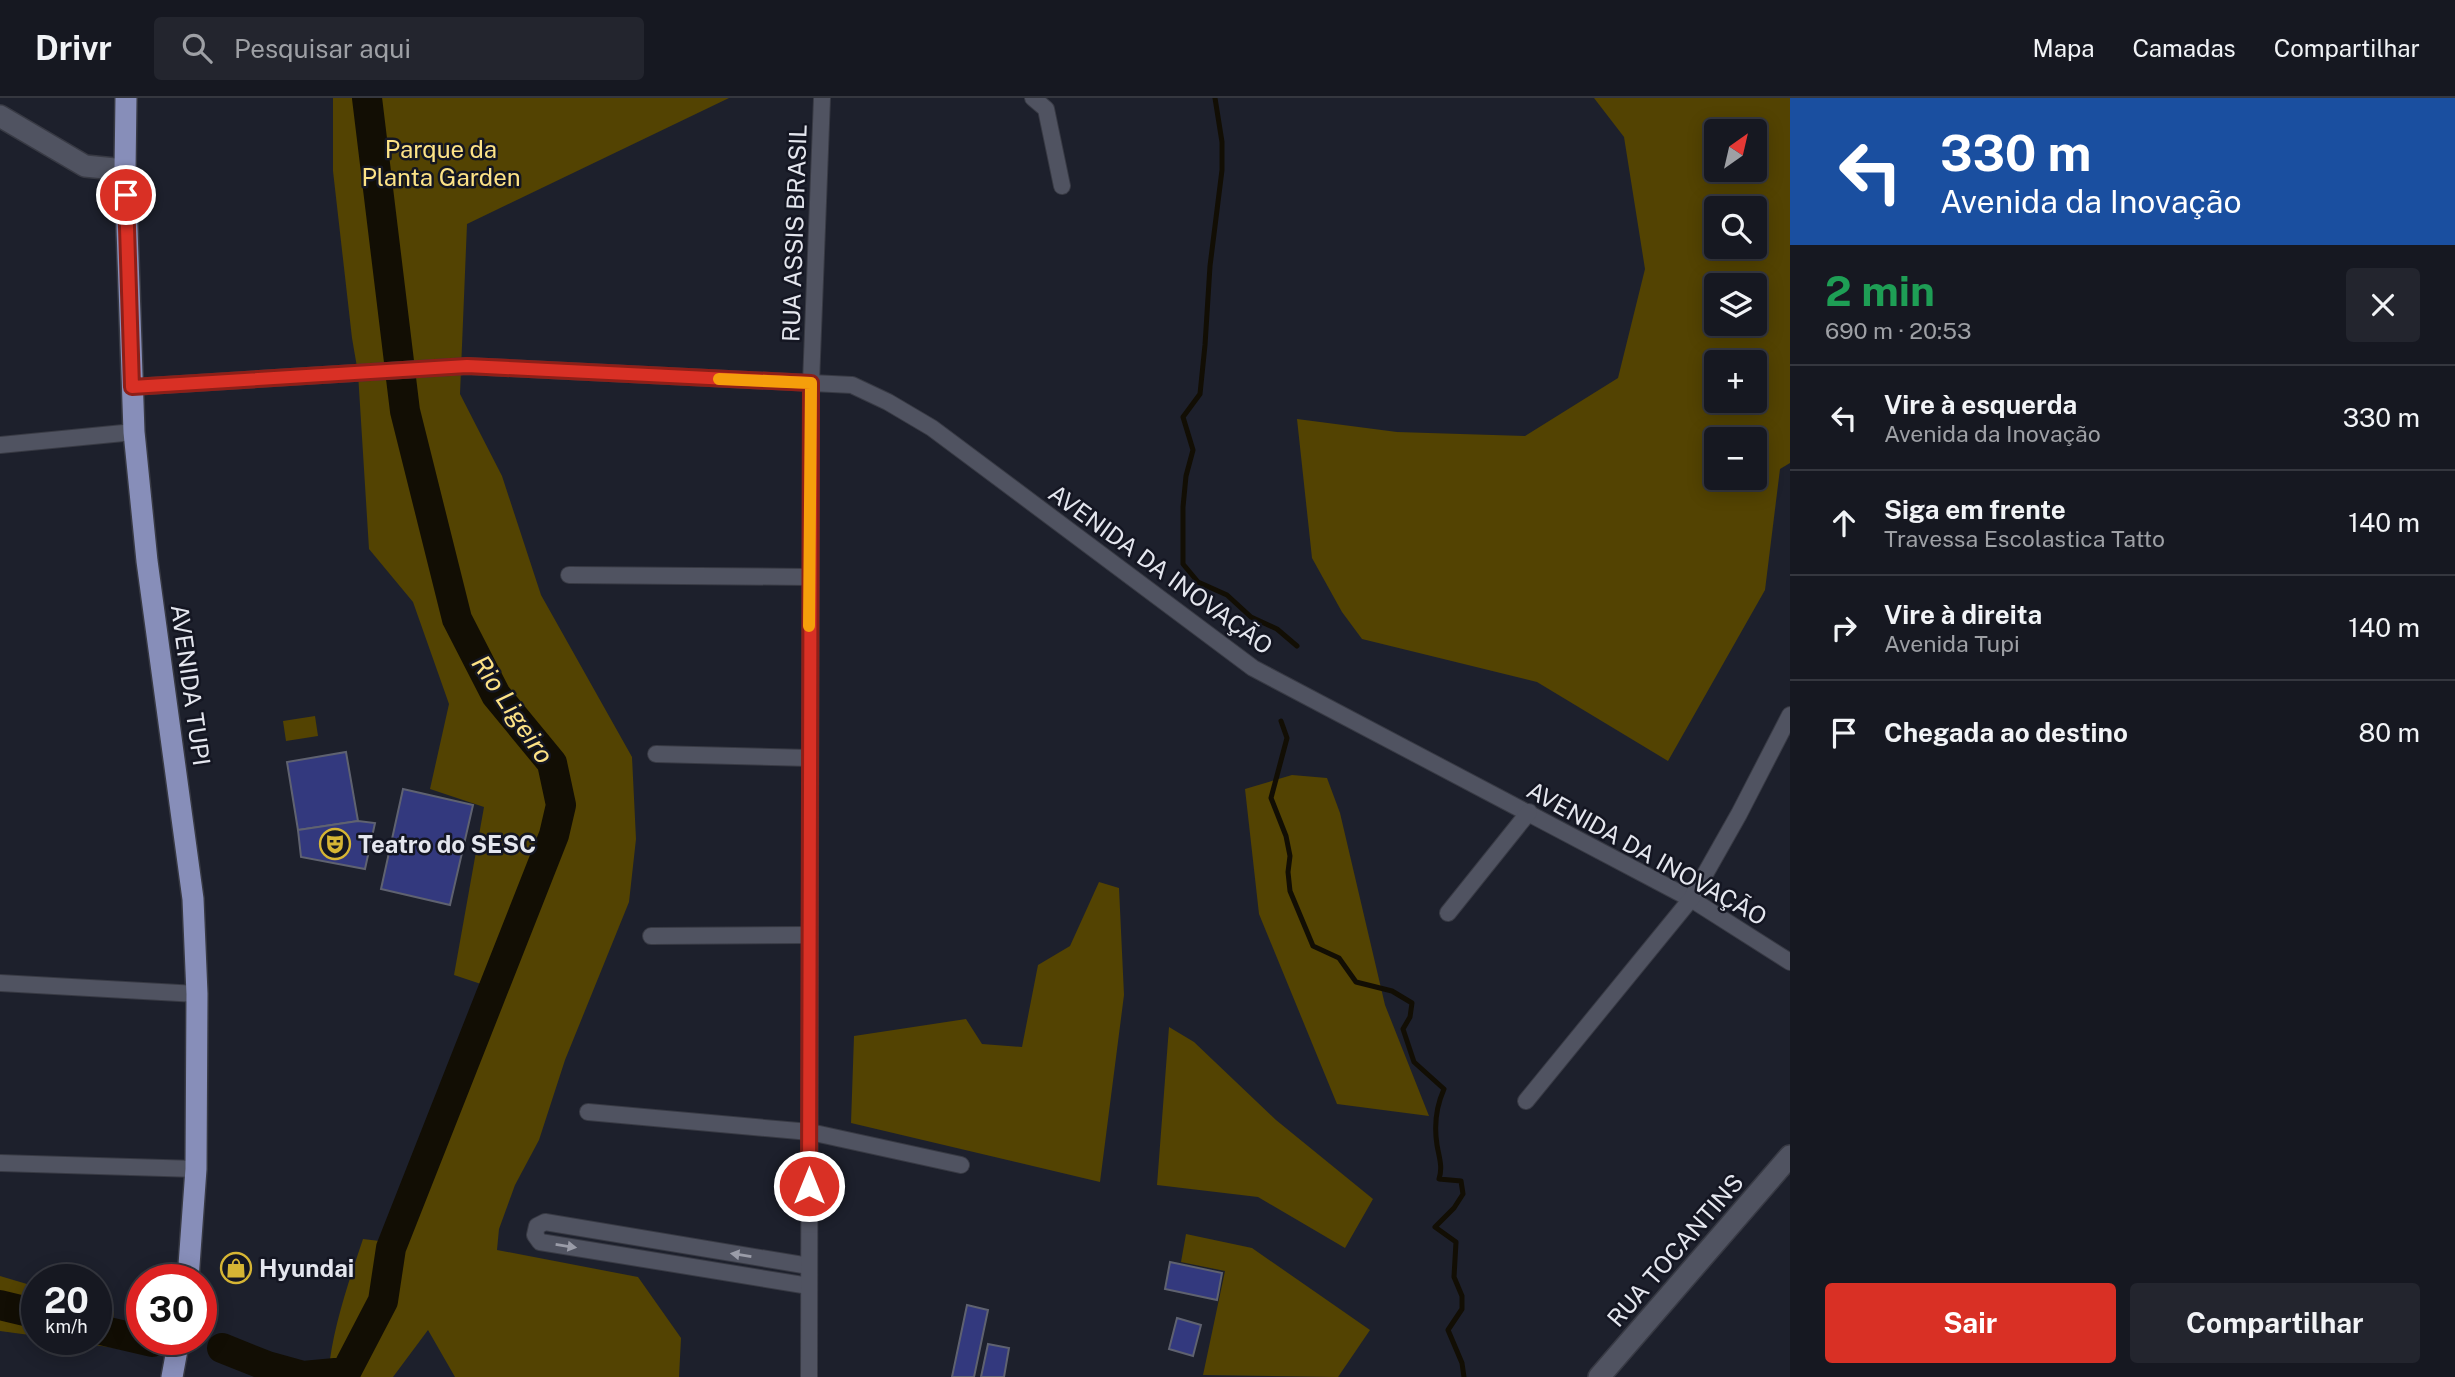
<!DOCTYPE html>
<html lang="pt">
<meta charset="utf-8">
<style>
body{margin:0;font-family:"Public Sans",sans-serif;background:#23252e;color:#f1f3f6;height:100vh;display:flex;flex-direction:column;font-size:26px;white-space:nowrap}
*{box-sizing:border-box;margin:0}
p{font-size:23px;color:#9ea0a5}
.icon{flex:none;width:38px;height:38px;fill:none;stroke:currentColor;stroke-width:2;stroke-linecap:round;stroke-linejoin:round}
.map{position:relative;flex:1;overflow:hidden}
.panel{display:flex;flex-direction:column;background:#161821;width:665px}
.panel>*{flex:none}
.banner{background:#1a4fa0;color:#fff;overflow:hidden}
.needle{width:46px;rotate:34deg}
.controls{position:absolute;left:1704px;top:21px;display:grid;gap:14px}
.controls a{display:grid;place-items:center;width:63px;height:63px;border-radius:7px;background:#161821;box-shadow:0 4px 18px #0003,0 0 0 2px #35373f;font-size:35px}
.speed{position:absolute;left:21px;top:1166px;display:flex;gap:14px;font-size:35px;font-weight:700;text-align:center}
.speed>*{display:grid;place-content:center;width:91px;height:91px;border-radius:50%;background:#161821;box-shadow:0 4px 18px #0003,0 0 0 2px #35373f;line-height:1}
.speed small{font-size:18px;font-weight:400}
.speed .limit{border:10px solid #d22;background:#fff;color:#111}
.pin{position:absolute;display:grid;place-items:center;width:60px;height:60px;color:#fff;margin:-30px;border:4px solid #fff;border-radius:50%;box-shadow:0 2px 7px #0007}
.me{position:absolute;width:77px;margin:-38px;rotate:0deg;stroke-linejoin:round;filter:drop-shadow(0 0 5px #0008)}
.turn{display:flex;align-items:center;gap:24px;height:147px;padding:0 35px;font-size:32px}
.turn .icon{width:91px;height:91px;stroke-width:2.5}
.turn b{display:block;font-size:49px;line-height:60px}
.round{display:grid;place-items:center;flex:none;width:74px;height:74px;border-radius:7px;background:#23252e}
.headline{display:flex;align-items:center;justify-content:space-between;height:119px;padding:0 35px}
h1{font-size:42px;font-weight:700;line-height:52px;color:#1e9e55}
.button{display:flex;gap:14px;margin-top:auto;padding:14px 35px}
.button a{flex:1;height:80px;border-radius:7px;background:#d93025;color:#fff;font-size:28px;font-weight:700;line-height:80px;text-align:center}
.button a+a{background:#23252e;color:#f1f3f6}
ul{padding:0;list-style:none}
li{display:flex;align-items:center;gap:21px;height:105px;padding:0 35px;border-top:2px solid #35373f}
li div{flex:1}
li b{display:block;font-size:26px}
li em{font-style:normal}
header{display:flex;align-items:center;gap:42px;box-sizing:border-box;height:98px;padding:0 35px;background:#161821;border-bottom:2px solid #35373f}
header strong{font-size:33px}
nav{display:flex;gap:38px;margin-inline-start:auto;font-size:24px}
.search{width:490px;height:63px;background:#23252e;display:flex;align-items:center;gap:18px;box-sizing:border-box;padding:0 24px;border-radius:7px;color:#9ea0a5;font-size:26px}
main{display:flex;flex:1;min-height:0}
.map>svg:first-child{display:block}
</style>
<header>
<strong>Drivr</strong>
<div class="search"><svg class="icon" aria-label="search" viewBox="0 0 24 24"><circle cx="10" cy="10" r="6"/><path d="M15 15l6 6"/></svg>Pesquisar aqui</div>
<nav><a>Mapa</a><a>Camadas</a><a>Compartilhar</a></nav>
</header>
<main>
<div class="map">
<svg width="1790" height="1279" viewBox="0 0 1790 1279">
<rect width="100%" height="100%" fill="#1d202c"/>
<g fill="#534302" fill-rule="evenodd">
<path d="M 333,0 L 729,0 L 467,126 L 460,296 L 502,378 L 541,497 L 632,659 L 636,741 L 629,804 L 565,962 L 539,1042 L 515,1087 L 499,1131 L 497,1152 L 638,1179 L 681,1240 L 679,1279 L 455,1279 L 428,1232 L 393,1279 L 328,1279 C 332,1231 348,1186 363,1141 L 388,1144 L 487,888 L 454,877 L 484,709 L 430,691 L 449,606 L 413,504 L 369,451 L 358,275 L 352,240 L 333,73 Z"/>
<path d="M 1594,0 L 1790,0 L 1790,365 L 1780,371 L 1765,492 L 1668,663 L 1537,584 L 1362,541 L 1342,514 L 1312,460 L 1297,321 L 1397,334 L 1525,338 L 1618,280 L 1645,171 L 1624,39 ZM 1717,33 L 1755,33 L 1755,72 L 1717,72 ZM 1717,110 L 1755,110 L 1755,149 L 1717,149 ZM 1717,187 L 1755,187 L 1755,226 L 1717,226 ZM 1717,264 L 1755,264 L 1755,303 L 1717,303 ZM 1717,341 L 1755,341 L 1755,380 L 1717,380 Z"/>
<path d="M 315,618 L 318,638 L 286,643 L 283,623 Z"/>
<path d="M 1292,677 L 1327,680 L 1340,715 L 1385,907 L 1429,1018 L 1337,1006 L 1259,816 L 1245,691 Z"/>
<path d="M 1099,784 L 1119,790 L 1124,897 L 1100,1084 L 851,1025 L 854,938 L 966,921 L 982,946 L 1022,949 L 1038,867 L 1070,848 Z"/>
<path d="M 1169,929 L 1194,944 L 1276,1022 L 1373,1101 L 1345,1150 L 1258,1099 L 1157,1087 Z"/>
<path d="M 1186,1136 L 1252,1150 L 1370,1232 L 1338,1279 L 1203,1277 L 1225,1173 L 1181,1164 Z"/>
<path d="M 0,1178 L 37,1189 L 37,1238 L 0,1233 Z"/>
<path d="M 96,1207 L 114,1213 L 113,1223 L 142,1229 L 142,1241 L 151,1241 L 149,1255 L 54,1241 L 96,1241 Z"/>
</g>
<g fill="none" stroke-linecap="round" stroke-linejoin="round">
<g stroke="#120e04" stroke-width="5">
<path d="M 1215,0 L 1222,44 L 1222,72 L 1210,168 L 1205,247 L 1200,296 L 1183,319 L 1193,352 L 1186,378 L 1183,409 L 1183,466 L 1198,484 L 1227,497 L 1251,519 L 1277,531 L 1297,548"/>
<path d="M 1281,623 L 1287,640 L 1271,700 L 1286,738 L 1290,758 L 1288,774 L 1290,793 L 1313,848 L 1339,860 L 1356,884 L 1392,893 L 1412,905 L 1410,919 L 1403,931 L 1414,964 L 1444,991 C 1436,1009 1434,1028 1437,1047 C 1439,1059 1443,1069 1439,1081 L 1461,1083 L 1463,1096 L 1454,1110 L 1435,1129 L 1456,1144 L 1454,1179 L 1462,1198 L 1462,1211 L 1448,1232 L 1462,1265 L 1464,1279"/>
</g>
<g stroke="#120e04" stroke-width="30">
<path d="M 0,1207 L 37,1216"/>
<path d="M 96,1231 L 152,1244"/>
<path d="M 222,1250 L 267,1268 L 303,1278 L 346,1274 L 383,1203 L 391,1150 L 554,737 L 561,707 L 552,665 L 496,597 L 457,521 L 405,313 L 367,0"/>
</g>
</g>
<g fill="#33397e" stroke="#5f6270" stroke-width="2">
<path d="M 346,654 L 358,723 L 298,732 L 287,664 Z"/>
<path d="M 403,691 L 473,707 L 450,807 L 381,791 Z"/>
<path d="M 358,723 L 375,725 L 365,771 L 301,759 L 298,732 Z"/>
<path d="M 1170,1164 L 1222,1175 L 1217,1202 L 1165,1191 Z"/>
<path d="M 967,1207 L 988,1212 L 974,1279 L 952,1279 Z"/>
<path d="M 1177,1220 L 1201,1227 L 1193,1258 L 1169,1251 Z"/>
<path d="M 988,1246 L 1009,1250 L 1004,1279 L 981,1279 Z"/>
</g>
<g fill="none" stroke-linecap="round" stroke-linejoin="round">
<g stroke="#383a44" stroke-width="18">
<g id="street">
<path d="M 1033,0 L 1046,11 L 1062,88"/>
<path d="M 132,289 L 467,268 L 852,287 L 888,304 L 932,330 L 1253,570 L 1691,801 L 1790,864"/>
<path d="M 0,347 L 134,334"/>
<path d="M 569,477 L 809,479"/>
<path d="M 656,656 L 809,660"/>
<path d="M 1448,815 L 1529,714"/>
<path d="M 651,838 L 810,837"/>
<path d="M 0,885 L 197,896"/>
<path d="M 1526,1003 L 1691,801 L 1739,716 L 1790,617"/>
<path d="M 588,1014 L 810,1034 L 961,1067"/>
<path d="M 0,1065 L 196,1071"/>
<path d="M 809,1188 L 540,1144 L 535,1137 L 537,1128 L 545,1124 L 809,1168"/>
<path d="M 809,1279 L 811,285 L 822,0"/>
</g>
</g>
<g stroke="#383a44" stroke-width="24">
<g id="secondary">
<path d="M 0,18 L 85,68 L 125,72"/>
<path d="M 1599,1279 L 1790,1058"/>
</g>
</g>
<g stroke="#383a44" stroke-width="24">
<g id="primary">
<path d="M 126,0 L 125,72 L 134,334 L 147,463 L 193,801 L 197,896 L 196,1071 L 188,1181"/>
<path d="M 172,1279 L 179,1241"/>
</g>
</g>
<use href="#street" stroke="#505361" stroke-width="16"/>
<use href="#secondary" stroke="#505361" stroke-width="21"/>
<use href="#primary" stroke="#878eb9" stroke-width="21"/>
</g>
<defs><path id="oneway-solid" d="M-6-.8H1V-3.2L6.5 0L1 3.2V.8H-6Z" transform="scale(1.75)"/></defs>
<g fill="#9a9ca8">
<use href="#oneway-solid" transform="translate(566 1148) rotate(9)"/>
<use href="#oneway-solid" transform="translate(741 1157) rotate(-171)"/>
</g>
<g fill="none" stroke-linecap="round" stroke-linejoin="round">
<g stroke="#8d1f18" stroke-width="18">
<path id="route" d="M 126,97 L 132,289 L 467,268 L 811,285 L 809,1088"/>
</g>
<use href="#route" stroke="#d93025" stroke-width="12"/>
<path stroke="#f59e0b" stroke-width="12" d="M 719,281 L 811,285 L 809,528"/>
</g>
<defs>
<g id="theatre-ring" transform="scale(1.575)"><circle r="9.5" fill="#141622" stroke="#d6b534" stroke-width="1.5"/><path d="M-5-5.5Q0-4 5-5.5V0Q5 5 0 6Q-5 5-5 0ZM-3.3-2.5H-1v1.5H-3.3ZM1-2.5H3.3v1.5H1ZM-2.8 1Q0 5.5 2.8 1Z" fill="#d6b534"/></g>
<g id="shop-ring" transform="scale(1.575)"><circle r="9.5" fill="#141622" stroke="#d6b534" stroke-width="1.5"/><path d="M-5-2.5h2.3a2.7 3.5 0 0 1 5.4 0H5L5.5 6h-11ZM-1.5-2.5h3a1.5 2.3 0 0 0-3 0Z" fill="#d6b534"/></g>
</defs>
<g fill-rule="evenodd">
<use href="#theatre-ring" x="335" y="746"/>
<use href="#shop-ring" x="236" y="1170"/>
</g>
<g text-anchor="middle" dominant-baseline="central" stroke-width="5" stroke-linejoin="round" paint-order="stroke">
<g font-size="24" fill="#fde386" stroke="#141622">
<text x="441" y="51">Parque da<tspan x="441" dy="28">Planta Garden</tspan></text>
</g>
<g font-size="24" fill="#e4e6ee" stroke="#141622">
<text transform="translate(794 135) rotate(-88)">RUA ASSIS BRASIL</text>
<text transform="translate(1161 471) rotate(36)">AVENIDA DA INOVAÇÃO</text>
<text transform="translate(191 587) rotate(82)">AVENIDA TUPI</text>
<text transform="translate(1647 755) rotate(29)">AVENIDA DA INOVAÇÃO</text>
<text transform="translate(1675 1152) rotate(-49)">RUA TOCANTINS</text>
</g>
<g font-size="24" font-weight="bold" fill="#e4e6ee" stroke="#141622" text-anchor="start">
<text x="358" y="746">Teatro do SESC</text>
<text x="259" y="1170">Hyundai</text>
</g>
<g font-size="26" font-style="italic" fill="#fde285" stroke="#141622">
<text transform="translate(513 611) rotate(56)">Rio Ligeiro</text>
</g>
</g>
</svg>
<div class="controls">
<a><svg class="needle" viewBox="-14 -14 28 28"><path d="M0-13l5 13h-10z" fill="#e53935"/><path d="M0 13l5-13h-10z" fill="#9ea0a5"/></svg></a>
<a><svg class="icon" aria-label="search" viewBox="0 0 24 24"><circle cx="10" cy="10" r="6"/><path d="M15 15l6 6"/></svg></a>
<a><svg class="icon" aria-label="layers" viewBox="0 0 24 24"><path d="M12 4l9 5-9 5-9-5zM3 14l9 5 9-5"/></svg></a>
<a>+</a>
<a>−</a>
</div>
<div class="speed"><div>20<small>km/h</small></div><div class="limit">30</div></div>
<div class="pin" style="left:126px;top:97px;background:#d93025"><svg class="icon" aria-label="arrive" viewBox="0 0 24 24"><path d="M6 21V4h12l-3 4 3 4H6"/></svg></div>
<svg class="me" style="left:809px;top:1088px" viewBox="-20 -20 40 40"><circle r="17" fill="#d93025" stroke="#fff" stroke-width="3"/><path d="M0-11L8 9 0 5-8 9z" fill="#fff"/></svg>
</div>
<section class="panel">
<div class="banner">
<div class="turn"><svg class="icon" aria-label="left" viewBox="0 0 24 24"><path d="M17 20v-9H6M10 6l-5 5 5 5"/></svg><div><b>330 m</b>Avenida da Inovação</div></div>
</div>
<div class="headline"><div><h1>2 min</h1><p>690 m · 20:53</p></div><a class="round"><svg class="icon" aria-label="close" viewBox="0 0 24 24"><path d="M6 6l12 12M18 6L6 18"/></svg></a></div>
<ul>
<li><svg class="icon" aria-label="left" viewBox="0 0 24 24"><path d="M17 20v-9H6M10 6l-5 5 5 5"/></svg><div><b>Vire à esquerda</b><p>Avenida da Inovação</p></div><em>330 m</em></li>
<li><svg class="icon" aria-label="ahead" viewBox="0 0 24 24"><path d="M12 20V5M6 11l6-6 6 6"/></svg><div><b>Siga em frente</b><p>Travessa Escolastica Tatto</p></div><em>140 m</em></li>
<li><svg class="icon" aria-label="right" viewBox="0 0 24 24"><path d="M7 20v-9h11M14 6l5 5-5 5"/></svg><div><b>Vire à direita</b><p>Avenida Tupi</p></div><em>140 m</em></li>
<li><svg class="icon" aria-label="arrive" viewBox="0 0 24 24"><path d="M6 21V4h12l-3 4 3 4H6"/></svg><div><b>Chegada ao destino</b></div><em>80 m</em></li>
</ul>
<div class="button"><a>Sair</a><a>Compartilhar</a></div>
</section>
</main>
